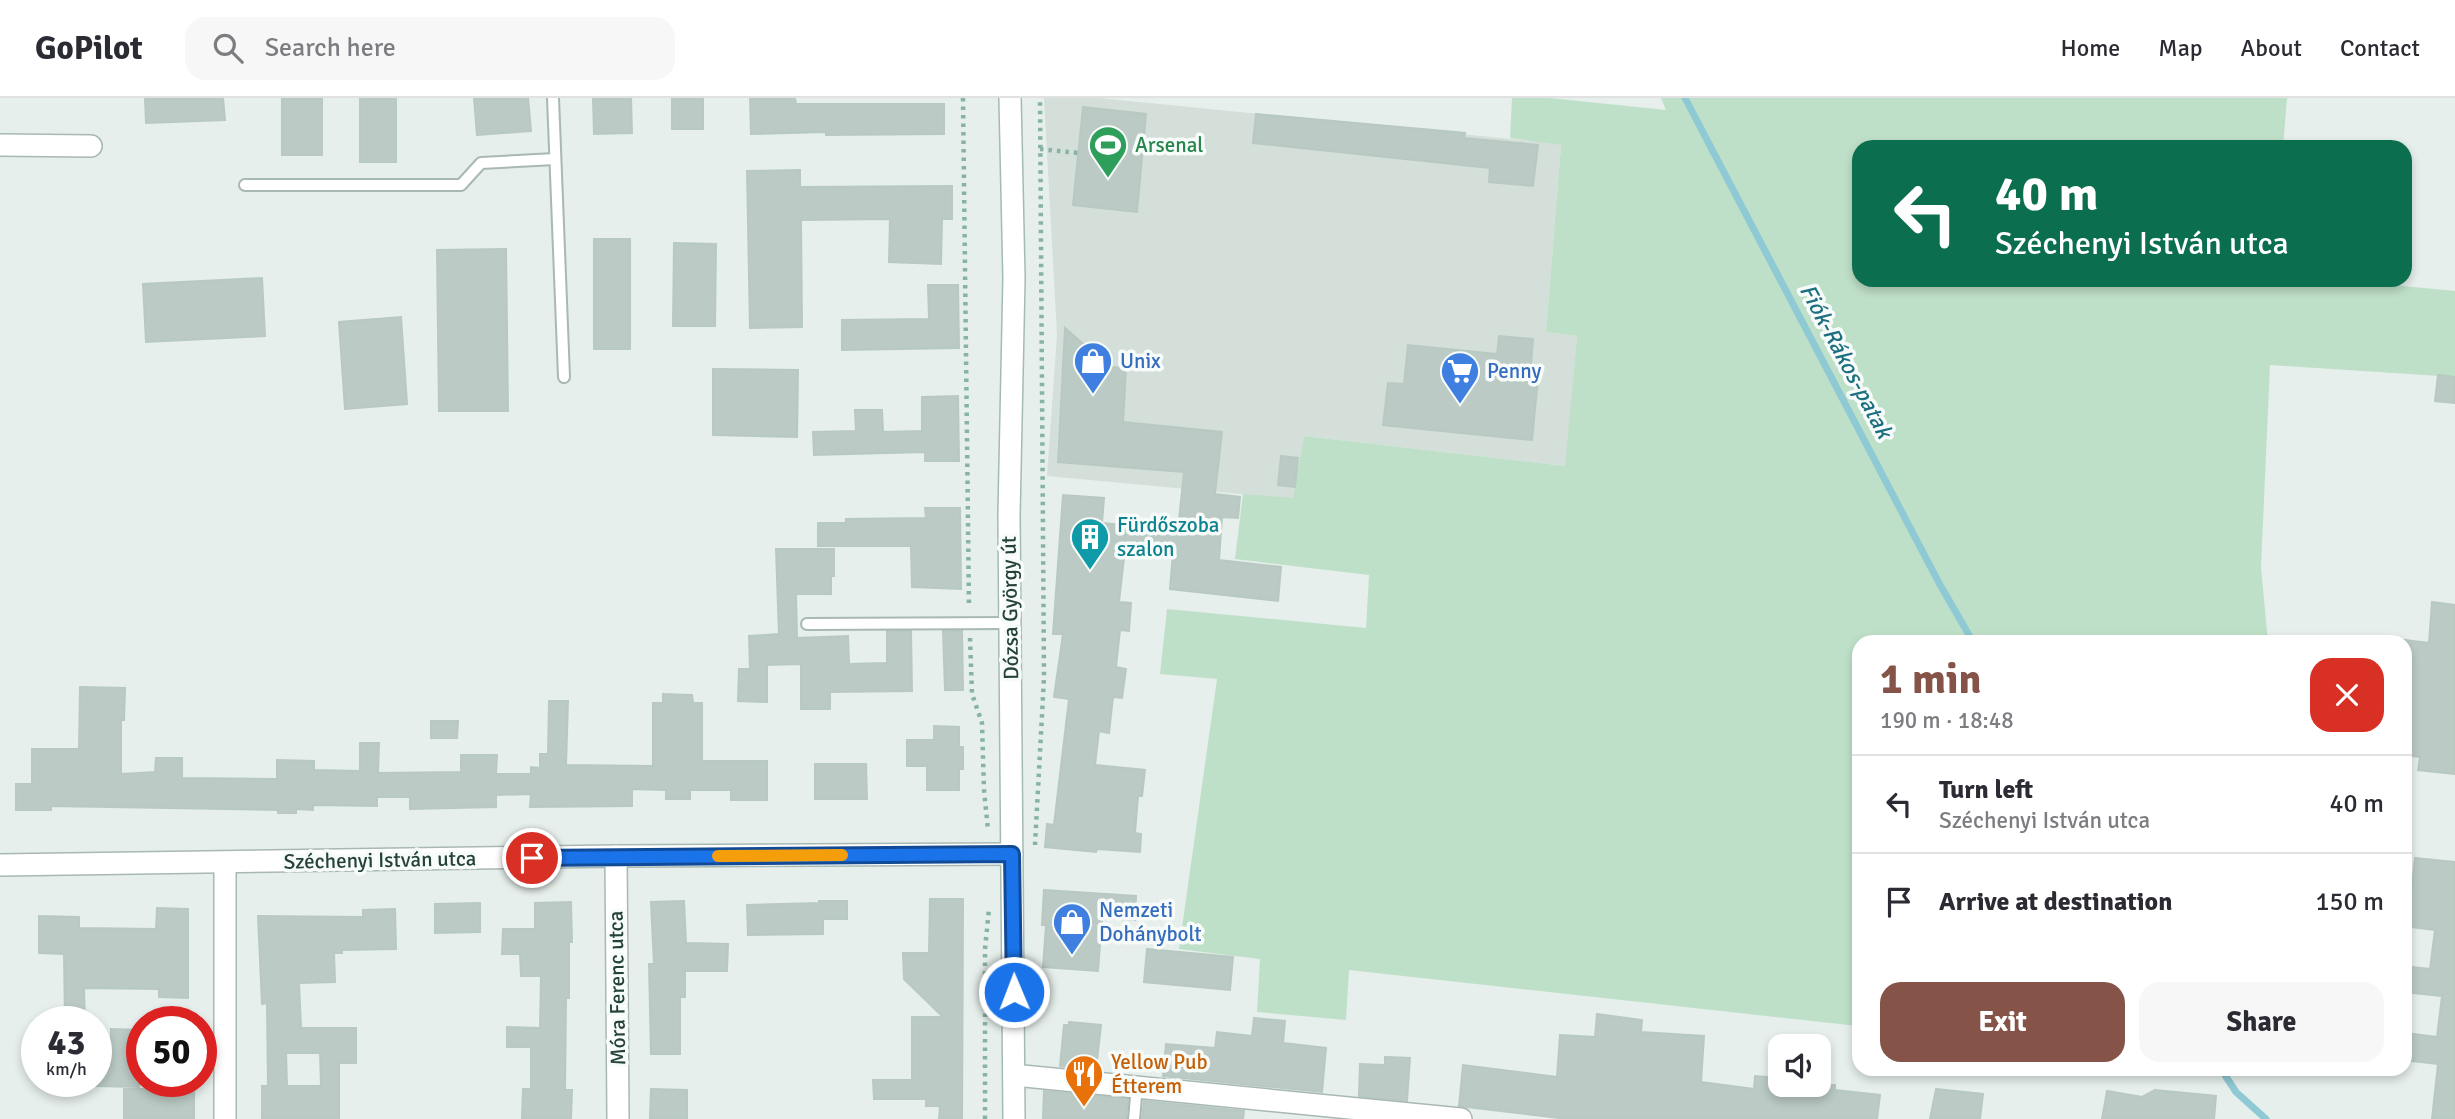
<!DOCTYPE html>
<meta charset="utf-8">
<style>
body{margin:0;font-family:Signika,sans-serif;background:#f7f7f7;color:#2b2b33;height:100vh;display:flex;flex-direction:column;font-size:26px;white-space:nowrap}
*{box-sizing:border-box;margin:0}
p{font-size:23px;color:#7c7c81}
.icon{flex:none;width:38px;height:38px;fill:none;stroke:currentColor;stroke-width:2;stroke-linecap:round;stroke-linejoin:round}
.map{position:relative;flex:1;overflow:hidden}
.sheet{position:absolute;left:1852px;top:537px;width:560px;height:441px;display:flex;flex-direction:column;background:#fff;border-radius:21px;box-shadow:0 4px 10px #0003}
.sheet>*{flex:none}
.hud{position:absolute;left:1852px;top:42px;width:560px;height:147px;border-radius:21px;box-shadow:0 4px 10px #0003;background:#0b6e4f;color:#fff;overflow:hidden}
.buttons{position:absolute;left:1768px;top:936px;display:grid;gap:14px}
.buttons a{display:grid;place-items:center;width:63px;height:63px;border-radius:14px;background:#fff;box-shadow:0 4px 10px #0003;font-size:35px}
.speed{position:absolute;left:21px;top:908px;display:flex;gap:14px;font-size:35px;font-weight:700;text-align:center}
.speed>*{display:grid;place-content:center;width:91px;height:91px;border-radius:50%;background:#fff;box-shadow:0 4px 10px #0003;line-height:1}
.speed small{font-size:18px;font-weight:400}
.speed .limit{border:10px solid #d22;background:#fff;color:#111}
.pin{position:absolute;display:grid;place-items:center;width:60px;height:60px;color:#fff;margin:-30px;border:4px solid #fff;border-radius:50%;box-shadow:0 2px 7px #0007}
.me{position:absolute;width:77px;margin:-38px;rotate:359deg;stroke-linejoin:round;filter:drop-shadow(0 0 5px #0008)}
.turn{display:flex;align-items:center;gap:24px;height:147px;padding:0 28px;font-size:32px}
.turn .icon{width:91px;height:91px;stroke-width:2.5}
.turn b{display:block;font-size:49px;line-height:60px}
.round{display:grid;place-items:center;flex:none;width:74px;height:74px;border-radius:21px;background:#f7f7f7}
.summary{display:flex;align-items:center;justify-content:space-between;height:119px;padding:0 28px}
h1{font-size:42px;font-weight:800;line-height:52px;color:#855347}
.cta{display:flex;gap:14px;margin-top:auto;padding:14px 28px}
.cta a{flex:1;height:80px;border-radius:21px;background:#855347;color:#fff;font-size:28px;font-weight:800;line-height:80px;text-align:center}
.cta a+a{background:#f7f7f7;color:#2b2b33}
ul{padding:0;list-style:none}
li{display:flex;align-items:center;gap:21px;height:98px;padding:0 28px;border-top:2px solid #e1e1e2}
li div{flex:1}
li b{display:block;font-size:26px}
li em{font-style:normal}
header{display:flex;align-items:center;gap:42px;box-sizing:border-box;height:98px;padding:0 35px;background:#fff;border-bottom:2px solid #e1e1e2}
header strong{font-size:33px}
nav{display:flex;gap:38px;margin-inline-start:auto;font-size:24px}
.search{width:490px;height:63px;background:#f7f7f7;display:flex;align-items:center;gap:18px;box-sizing:border-box;padding:0 24px;border-radius:21px;color:#7c7c81;font-size:26px}
.map>svg:first-child{display:block}
</style>
<header>
<strong>GoPilot</strong>
<div class="search"><svg class="icon" aria-label="search" viewBox="0 0 24 24"><circle cx="10" cy="10" r="6"/><path d="M15 15l6 6"/></svg>Search here</div>
<nav><a>Home</a><a>Map</a><a>About</a><a>Contact</a></nav>
</header>
<div class="map">
<svg width="2455" height="1021" viewBox="0 0 2455 1021">
<rect width="100%" height="100%" fill="#e6efeb"/>
<path fill="#d4dfda" d="M 1044,0 L 1099,0 L 1561,46 L 1546,234 L 1577,238 L 1566,368 L 1304,338 L 1293,401 L 1047,378 L 1057,237 Z"/>
<path fill="#bfe0c8" d="M 1512,0 L 1550,0 L 1666,12 L 1661,0 L 2287,0 L 2283,49 L 1858,49 L 1858,182 L 2341,182 L 2455,193 L 2455,279 L 2270,267 L 2261,469 L 2268,544 L 1858,544 L 1858,928 L 1349,872 L 1346,922 L 1257,914 L 1260,861 L 1179,851 L 1217,581 L 1160,576 L 1167,511 L 1366,530 L 1369,477 L 1235,461 L 1243,396 L 1293,400 L 1304,338 L 1565,368 L 1577,238 L 1546,234 L 1561,47 L 1510,40 Z"/>
<g fill="none" stroke-linecap="round" stroke-linejoin="round">
<g stroke="#8ec9d4" stroke-width="7">
<path d="M 1685,0 L 1939,485 L 1973,544"/>
<path d="M 2221,971 L 2236,994 L 2266,1021"/>
</g>
</g>
<g fill="#bbcac4" stroke="#b8c9c2" stroke-width="2" fill-rule="evenodd">
<path d="M 145,0 L 223,0 L 225,22 L 146,25 Z"/>
<rect x="282" y="0" width="40" height="57"/>
<rect x="360" y="0" width="36" height="64"/>
<path d="M 474,0 L 528,0 L 531,33 L 477,37 Z"/>
<path d="M 593,0 L 631,0 L 632,35 L 594,36 Z"/>
<rect x="672" y="0" width="31" height="31"/>
<path d="M 750,0 L 795,0 L 796,6 L 944,6 L 944,36 L 826,37 L 826,34 L 751,36 Z"/>
<path d="M 1083,9 L 1146,16 L 1137,114 L 1073,107 Z"/>
<path d="M 1256,16 L 1465,35 L 1464,40 L 1538,47 L 1533,88 L 1489,84 L 1490,70 L 1253,45 Z"/>
<path d="M 800,72 L 800,89 L 952,88 L 952,121 L 942,121 L 941,166 L 889,164 L 890,121 L 801,122 L 802,229 L 750,230 L 747,73 Z"/>
<rect x="594" y="141" width="36" height="110"/>
<path d="M 674,145 L 716,146 L 715,228 L 673,228 Z"/>
<path d="M 506,151 L 508,313 L 439,313 L 437,152 Z"/>
<path d="M 262,180 L 265,238 L 146,244 L 143,186 Z"/>
<path d="M 928,187 L 958,187 L 959,250 L 842,252 L 842,222 L 929,221 Z"/>
<path d="M 401,219 L 407,306 L 345,311 L 339,224 Z"/>
<path d="M 1065,230 L 1110,269 L 1126,270 L 1123,324 L 1222,334 L 1215,396 L 1240,399 L 1238,420 L 1222,419 L 1219,462 L 1281,469 L 1278,503 L 1170,491 L 1173,455 L 1125,451 L 1119,504 L 1131,505 L 1129,533 L 1120,532 L 1116,569 L 1126,571 L 1122,600 L 1113,599 L 1109,635 L 1099,633 L 1095,667 L 1145,672 L 1142,698 L 1138,698 L 1135,735 L 1141,736 L 1140,754 L 1097,751 L 1096,754 L 1045,749 L 1047,726 L 1054,727 L 1069,601 L 1054,599 L 1063,536 L 1053,536 L 1063,397 L 1104,400 L 1102,425 L 1178,432 L 1184,374 L 1058,364 Z"/>
<path d="M 1499,238 L 1533,241 L 1530,279 L 1538,280 L 1532,342 L 1383,327 L 1388,285 L 1404,286 L 1408,247 L 1497,256 Z"/>
<path d="M 713,271 L 798,272 L 797,339 L 713,337 Z"/>
<path d="M 2438,277 L 2455,279 L 2455,305 L 2435,303 Z"/>
<path d="M 958,298 L 959,363 L 925,363 L 925,354 L 814,357 L 813,334 L 856,333 L 855,312 L 882,312 L 883,334 L 922,333 L 922,299 Z"/>
<path d="M 1281,358 L 1298,360 L 1295,389 L 1278,387 Z"/>
<path d="M 925,410 L 960,410 L 961,491 L 912,489 L 911,448 L 818,448 L 818,425 L 846,425 L 846,421 L 926,420 Z"/>
<path d="M 776,451 L 834,451 L 834,478 L 831,478 L 831,496 L 796,496 L 797,540 L 848,538 L 849,566 L 887,565 L 887,533 L 911,533 L 912,593 L 830,594 L 830,611 L 801,611 L 801,566 L 767,567 L 767,604 L 738,603 L 739,571 L 750,571 L 749,538 L 779,536 Z"/>
<path d="M 2432,504 L 2455,507 L 2455,676 L 2418,672 L 2420,659 L 2404,657 L 2404,542 L 2429,545 Z"/>
<path d="M 943,533 L 962,533 L 963,592 L 945,592 Z"/>
<path d="M 80,589 L 125,590 L 124,622 L 121,622 L 121,676 L 155,674 L 156,660 L 182,660 L 182,680 L 277,681 L 277,662 L 314,663 L 314,672 L 360,673 L 360,645 L 379,645 L 378,675 L 461,674 L 461,657 L 497,657 L 496,676 L 531,676 L 531,669 L 540,670 L 540,656 L 548,656 L 549,603 L 568,603 L 566,667 L 653,668 L 653,605 L 663,605 L 663,596 L 692,597 L 693,605 L 702,605 L 702,663 L 767,663 L 767,702 L 731,702 L 731,692 L 690,692 L 690,701 L 666,701 L 666,692 L 632,691 L 632,708 L 530,709 L 531,696 L 496,697 L 496,709 L 410,711 L 410,699 L 377,699 L 377,708 L 313,707 L 313,712 L 296,711 L 296,715 L 278,715 L 278,712 L 51,708 L 51,712 L 16,712 L 16,686 L 32,686 L 32,651 L 79,651 Z"/>
<path d="M 431,623 L 458,623 L 457,640 L 431,640 Z"/>
<path d="M 934,628 L 959,629 L 959,649 L 963,649 L 963,671 L 959,671 L 959,692 L 927,692 L 927,668 L 907,668 L 907,642 L 934,642 Z"/>
<path d="M 815,666 L 866,666 L 867,701 L 815,701 Z"/>
<path d="M 2415,760 L 2455,764 L 2455,1021 L 2432,1021 L 2438,966 L 2404,962 L 2404,935 L 2437,939 L 2442,898 L 2404,894 L 2404,868 L 2430,871 L 2435,832 L 2404,828 L 2404,806 L 2410,807 Z"/>
<path d="M 1044,792 L 1136,798 L 1135,822 L 1102,820 L 1098,873 L 1043,869 L 1046,827 L 1042,827 Z"/>
<path d="M 930,801 L 963,801 L 962,1021 L 939,1021 L 940,1008 L 926,1008 L 926,1001 L 874,1001 L 873,982 L 912,982 L 912,919 L 943,919 L 904,881 L 903,855 L 929,855 Z"/>
<path d="M 684,803 L 686,845 L 728,846 L 727,873 L 685,873 L 685,899 L 680,899 L 680,956 L 651,956 L 649,866 L 654,866 L 651,804 Z"/>
<path d="M 819,803 L 847,803 L 847,821 L 823,821 L 823,836 L 748,837 L 747,807 L 819,805 Z"/>
<path d="M 571,804 L 572,844 L 569,844 L 569,900 L 566,900 L 565,992 L 572,992 L 571,1021 L 522,1021 L 523,991 L 531,991 L 531,949 L 507,949 L 507,929 L 540,930 L 541,878 L 521,878 L 520,856 L 502,856 L 503,831 L 535,831 L 535,805 Z"/>
<path d="M 480,805 L 480,834 L 435,835 L 435,806 Z"/>
<path d="M 157,810 L 188,811 L 188,900 L 159,899 L 159,891 L 84,890 L 85,924 L 65,924 L 64,856 L 39,855 L 39,818 L 79,819 L 79,830 L 156,831 Z"/>
<path d="M 395,811 L 396,851 L 342,852 L 342,855 L 334,855 L 335,884 L 299,885 L 301,930 L 356,930 L 356,965 L 339,965 L 339,1021 L 262,1021 L 262,988 L 268,988 L 267,905 L 262,906 L 258,818 L 363,819 L 363,812 ZM 286,955 L 320,955 L 321,988 L 287,988 Z"/>
<path d="M 1147,851 L 1233,859 L 1230,892 L 1144,884 Z"/>
<path d="M 1597,916 L 1642,922 L 1641,934 L 1704,938 L 1701,984 L 1754,991 L 1755,978 L 1780,980 L 1780,987 L 1835,987 L 1835,992 L 1880,997 L 1877,1021 L 1567,1021 L 1459,1008 L 1463,967 L 1557,979 L 1560,937 L 1595,939 Z"/>
<path d="M 1254,920 L 1285,923 L 1283,945 L 1326,950 L 1322,994 L 1163,978 L 1166,946 L 1215,950 L 1217,934 L 1252,938 Z"/>
<path d="M 1069,924 L 1101,927 L 1096,972 L 1060,968 L 1064,927 L 1069,927 Z"/>
<path d="M 111,931 L 142,932 L 139,989 L 96,988 L 96,970 L 111,970 Z"/>
<path d="M 1385,959 L 1410,960 L 1407,1003 L 1359,998 L 1360,966 L 1385,967 Z"/>
<rect x="124" y="991" width="70" height="30"/>
<path d="M 651,991 L 687,992 L 687,1021 L 650,1021 Z"/>
<path d="M 1936,991 L 1983,996 L 1980,1021 L 1930,1021 Z"/>
<path d="M 2155,992 L 2216,998 L 2214,1021 L 2102,1021 L 2107,993 L 2142,999 Z"/>
<path d="M 1044,993 L 1128,1001 L 1126,1021 L 1043,1021 Z"/>
<path d="M 1144,1003 L 1244,1013 L 1243,1021 L 1142,1021 Z"/>
</g>
<g fill="none" stroke-linecap="round" stroke-linejoin="round">
<g stroke="#a8b8b2" stroke-width="14">
<g id="service">
<path d="M 553,0 L 564,279"/>
<path d="M 245,87 L 461,87 L 481,65 L 555,61"/>
<path d="M 807,526 L 1011,525"/>
<path d="M 1134,1021 L 1137,988"/>
</g>
</g>
<g stroke="#a8b8b2" stroke-width="24">
<g id="minor">
<path d="M 0,47 L 91,48"/>
<path d="M 616,758 L 618,1021"/>
<path d="M 225,764 L 225,1021"/>
<path d="M 0,767 L 616,758 L 1012,756"/>
<path d="M 1014,977 L 1461,1021"/>
</g>
</g>
<g stroke="#a4bbb3" stroke-width="24">
<path id="secondary" d="M 1010,0 L 1014,180 L 1009,417 L 1014,1021"/>
</g>
<g stroke="#86b3a5" stroke-width="4.5" stroke-dasharray="3.5 5" stroke-linecap="butt">
<path d="M 963,0 L 969,510"/>
<path d="M 1040,51 L 1078,55"/>
<path d="M 970,540 L 972,596 L 982,625 L 984,692 L 988,732"/>
<path d="M 1035,747 L 1044,580 L 1040,0"/>
<path d="M 985,1021 L 985,851 L 989,811"/>
</g>
<use href="#service" stroke="#fff" stroke-width="10"/>
<use href="#minor" stroke="#fff" stroke-width="21"/>
<use href="#secondary" stroke="#fff" stroke-width="21"/>
</g>
<g fill="none" stroke-linecap="round" stroke-linejoin="round">
<g stroke="#114b97" stroke-width="18">
<path id="route" d="M 532,760 L 1012,756 L 1014,894"/>
</g>
<use href="#route" stroke="#1a73e8" stroke-width="12"/>
<path stroke="#f59e0b" stroke-width="12" d="M 718,758 L 842,757"/>
</g>
<defs>
<g id="stadium-pin" transform="scale(2.0125)"><path d="M0 17L-7.5 6A9.5 9.5 0 1 1 7.5 6Z" fill="#2e9e5b" stroke="#f7fbf9"/><path d="M0-5a6.5 5 0 1 0 0 10a6.5 5 0 1 0 0-10ZM-3.5-1.8h7v3.6h-7Z" fill="#fff"/></g>
<g id="shop-pin" transform="scale(2.0125)"><path d="M0 17L-7.5 6A9.5 9.5 0 1 1 7.5 6Z" fill="#3f7fe0" stroke="#f7fbf9"/><path d="M-5-2.5h2.3a2.7 3.5 0 0 1 5.4 0H5L5.5 6h-11ZM-1.5-2.5h3a1.5 2.3 0 0 0-3 0Z" fill="#fff"/></g>
<g id="supermarket-pin" transform="scale(2.0125)"><path d="M0 17L-7.5 6A9.5 9.5 0 1 1 7.5 6Z" fill="#3f7fe0" stroke="#f7fbf9"/><path d="M-6-5.5h2.5l.6 2H6L4.5 2H-2.5L-4.4-4H-6ZM-1.5 3.2a1.3 1.3 0 1 0 .1 0ZM3 3.2a1.3 1.3 0 1 0 .1 0Z" fill="#fff"/></g>
<g id="building-pin" transform="scale(2.0125)"><path d="M0 17L-7.5 6A9.5 9.5 0 1 1 7.5 6Z" fill="#0f9aa8" stroke="#f7fbf9"/><path d="M-4-6H4V6H1V3H-1V6H-4ZM-2.5-4.3h1.7v1.8h-1.7ZM.8-4.3h1.7v1.8H.8ZM-2.5-1h1.7V.8h-1.7ZM.8-1h1.7V.8H.8Z" fill="#fff"/></g>
<g id="restaurant-pin" transform="scale(2.0125)"><path d="M0 17L-7.5 6A9.5 9.5 0 1 1 7.5 6Z" fill="#e8710a" stroke="#f7fbf9"/><path d="M-5-6h1v4h1v-4h1v4h1v-4h1v5L-1.5 .5V6h-2V.5L-5-1ZM5-6V6H3V1.5H1.5Q1.5-4 5-6Z" fill="#fff"/></g>
</defs>
<g fill-rule="evenodd">
<use href="#stadium-pin" x="1108" y="47"/>
<use href="#shop-pin" x="1093" y="263"/>
<use href="#supermarket-pin" x="1460" y="273"/>
<use href="#building-pin" x="1090" y="439"/>
<use href="#shop-pin" x="1072" y="824"/>
<use href="#restaurant-pin" x="1084" y="976"/>
</g>
<g text-anchor="middle" dominant-baseline="central" stroke-width="7" stroke-linejoin="round" paint-order="stroke">
<g font-size="21" fill="#27864d" stroke="#f7fbf9" text-anchor="start">
<text x="1135" y="47">Arsenal</text>
</g>
<g font-size="21" fill="#366cbe" stroke="#f7fbf9" text-anchor="start">
<text x="1120" y="263">Unix</text>
<text x="1487" y="273">Penny</text>
<text x="1099" y="812">Nemzeti<tspan x="1099" dy="24">Dohánybolt</tspan></text>
</g>
<g font-size="21" fill="#0d838f" stroke="#f7fbf9" text-anchor="start">
<text x="1117" y="427">Fürdőszoba<tspan x="1117" dy="24">szalon</tspan></text>
</g>
<g font-size="21" fill="#24423a" stroke="#f7fbf9">
<text transform="translate(1010 510) rotate(-91)">Dózsa György út</text>
<text transform="translate(380 762) rotate(-1)">Széchenyi István utca</text>
<text transform="translate(617 890) rotate(-91)">Móra Ferenc utca</text>
</g>
<g font-size="21" fill="#c56008" stroke="#f7fbf9" text-anchor="start">
<text x="1111" y="964">Yellow Pub<tspan x="1111" dy="24">Étterem</tspan></text>
</g>
<g font-size="23" font-style="italic" fill="#1c6f80" stroke="#f7fbf9">
<text transform="translate(1846 263) rotate(62)">Fiók-Rákos-patak</text>
</g>
</g>
</svg>
<div class="buttons">
<a><svg class="icon" aria-label="sound" viewBox="0 0 24 24"><path d="M4 9h4l5-4v14l-5-4H4zM17 9q2 3 0 6"/></svg></a>
</div>
<div class="speed"><div>43<small>km/h</small></div><div class="limit">50</div></div>
<div class="pin" style="left:532px;top:760px;background:#d93025"><svg class="icon" aria-label="arrive" viewBox="0 0 24 24"><path d="M6 21V4h12l-3 4 3 4H6"/></svg></div>
<svg class="me" style="left:1014px;top:894px" viewBox="-20 -20 40 40"><circle r="17" fill="#1a73e8" stroke="#fff" stroke-width="3"/><path d="M0-11L8 9 0 5-8 9z" fill="#fff"/></svg>
<div class="hud">
<div class="turn"><svg class="icon" aria-label="left" viewBox="0 0 24 24"><path d="M17 20v-9H6M10 6l-5 5 5 5"/></svg><div><b>40 m</b>Széchenyi István utca</div></div>
</div>
<section class="sheet">
<div class="summary"><div><h1>1 min</h1><p>190 m · 18:48</p></div><a class="round" style="background:#d93025;color:#fff"><svg class="icon" aria-label="close" viewBox="0 0 24 24"><path d="M6 6l12 12M18 6L6 18"/></svg></a></div>
<ul>
<li><svg class="icon" aria-label="left" viewBox="0 0 24 24"><path d="M17 20v-9H6M10 6l-5 5 5 5"/></svg><div><b>Turn left</b><p>Széchenyi István utca</p></div><em>40 m</em></li>
<li><svg class="icon" aria-label="arrive" viewBox="0 0 24 24"><path d="M6 21V4h12l-3 4 3 4H6"/></svg><div><b>Arrive at destination</b></div><em>150 m</em></li>
</ul>
<div class="cta"><a>Exit</a><a>Share</a></div>
</section>
</div>
